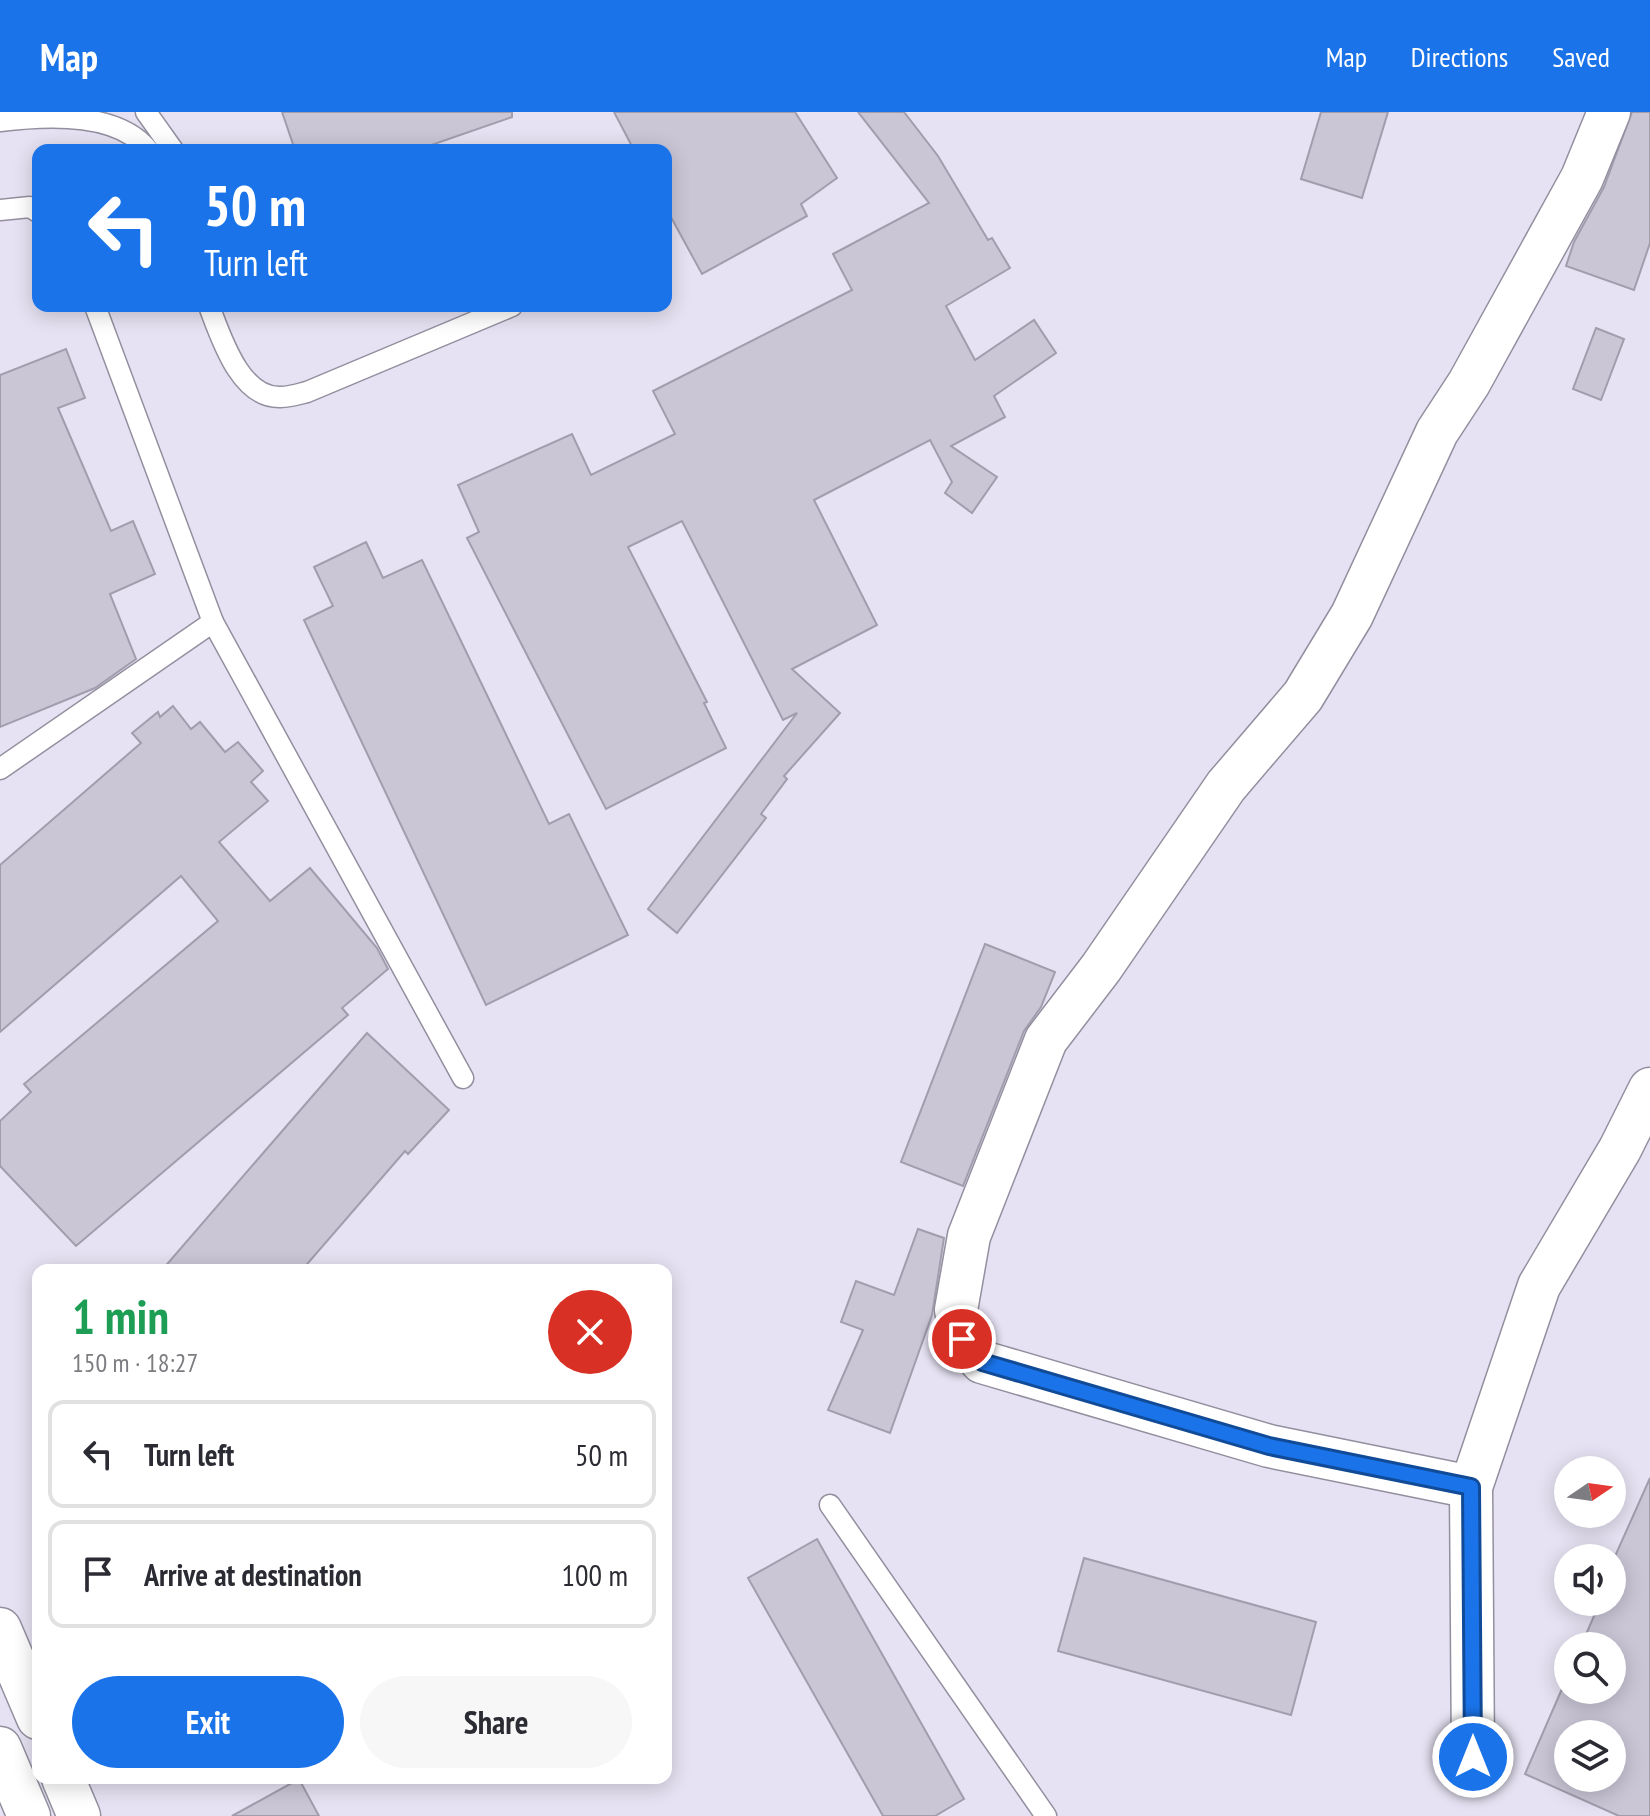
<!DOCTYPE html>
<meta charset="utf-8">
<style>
body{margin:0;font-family:"PT Sans Narrow",sans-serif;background:#f7f7f7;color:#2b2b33;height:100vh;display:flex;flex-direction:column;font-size:30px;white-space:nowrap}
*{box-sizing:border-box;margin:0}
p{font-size:26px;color:#7c7c81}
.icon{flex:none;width:44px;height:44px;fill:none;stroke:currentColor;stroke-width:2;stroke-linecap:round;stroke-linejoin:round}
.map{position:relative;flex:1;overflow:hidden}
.side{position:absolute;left:32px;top:1152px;width:640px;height:520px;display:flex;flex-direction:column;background:#fff;border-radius:16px;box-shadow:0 4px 20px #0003}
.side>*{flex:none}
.banner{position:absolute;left:32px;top:32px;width:640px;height:168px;border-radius:16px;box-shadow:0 4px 20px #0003;background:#1a73e8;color:#fff;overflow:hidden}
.needle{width:52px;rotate:77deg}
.buttons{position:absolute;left:1554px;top:1344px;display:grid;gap:16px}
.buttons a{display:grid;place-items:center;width:72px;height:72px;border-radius:50%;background:#fff;box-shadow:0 4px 20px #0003;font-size:40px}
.pin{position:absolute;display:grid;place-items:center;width:68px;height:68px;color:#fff;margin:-34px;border:4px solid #fff;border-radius:50%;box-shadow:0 2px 8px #0007}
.me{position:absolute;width:88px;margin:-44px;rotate:0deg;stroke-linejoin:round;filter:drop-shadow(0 0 6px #0008)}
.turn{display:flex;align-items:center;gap:28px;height:168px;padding:0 40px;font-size:36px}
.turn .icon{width:104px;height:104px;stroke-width:2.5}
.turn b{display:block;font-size:56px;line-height:68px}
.round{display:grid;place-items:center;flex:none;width:84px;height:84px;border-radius:42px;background:#f7f7f7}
.head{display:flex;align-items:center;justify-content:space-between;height:136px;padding:0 40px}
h1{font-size:48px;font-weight:700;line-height:60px;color:#1e9e55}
.primary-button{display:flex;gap:16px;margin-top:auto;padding:16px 40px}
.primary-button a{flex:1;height:92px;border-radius:48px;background:#1a73e8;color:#fff;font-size:32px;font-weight:700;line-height:92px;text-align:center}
.primary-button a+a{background:#f7f7f7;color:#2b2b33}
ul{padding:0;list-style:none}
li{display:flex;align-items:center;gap:24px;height:108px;margin:0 16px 12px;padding:0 24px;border:4px solid #e1e1e2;border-radius:16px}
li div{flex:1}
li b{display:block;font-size:30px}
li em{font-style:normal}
header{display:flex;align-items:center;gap:48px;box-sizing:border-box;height:112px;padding:0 40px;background:#1a73e8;color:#fff}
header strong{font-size:38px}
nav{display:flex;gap:44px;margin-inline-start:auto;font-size:28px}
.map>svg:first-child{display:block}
</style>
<header>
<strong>Map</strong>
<nav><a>Map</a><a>Directions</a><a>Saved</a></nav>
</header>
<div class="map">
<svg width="1650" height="1704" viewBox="0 0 1650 1704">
<rect width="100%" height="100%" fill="#e6e2f3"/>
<g fill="#cac6d6" stroke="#a19dad" stroke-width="2" fill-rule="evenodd">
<path d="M 282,0 L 512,0 L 512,5 L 417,38 L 295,38 Z"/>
<path d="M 614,0 L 795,0 L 837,66 L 801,92 L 807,104 L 702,162 L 666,96 L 666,38 L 634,38 Z"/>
<path d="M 858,0 L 904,0 L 938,44 L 988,128 L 992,126 L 1010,156 L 946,194 L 975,248 L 1034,208 L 1056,241 L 994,284 L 1005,305 L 951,334 L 997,365 L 972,401 L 945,381 L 952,370 L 930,328 L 814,388 L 877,513 L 792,557 L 840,601 L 784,664 L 787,667 L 761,702 L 766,706 L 677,821 L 648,797 L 797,601 L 783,608 L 682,409 L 628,435 L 707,590 L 704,591 L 726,636 L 606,697 L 467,426 L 479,420 L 458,373 L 572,322 L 591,363 L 675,322 L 653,279 L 852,178 L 833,142 L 929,91 Z"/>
<path d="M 1321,0 L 1388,0 L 1362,86 L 1301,67 Z"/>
<path d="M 1632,0 L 1650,0 L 1650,131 L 1634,178 L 1566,154 L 1574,130 L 1604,75 Z"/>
<path d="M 1596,216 L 1624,227 L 1601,288 L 1573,277 Z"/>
<path d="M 66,237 L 85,286 L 58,296 L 111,419 L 133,409 L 155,462 L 110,482 L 136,547 L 95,576 L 0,615 L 0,263 Z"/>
<path d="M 366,430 L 383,466 L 422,448 L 549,712 L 569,702 L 628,823 L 486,893 L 304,508 L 333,494 L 314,455 Z"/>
<path d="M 173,594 L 191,617 L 200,610 L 225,640 L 238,630 L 263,659 L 251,670 L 268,689 L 219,730 L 270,789 L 310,756 L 377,836 L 388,857 L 342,896 L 348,903 L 76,1134 L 0,1054 L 0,1009 L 31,980 L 24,972 L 218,809 L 181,764 L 0,920 L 0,753 L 141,631 L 132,621 L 158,600 L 160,605 Z"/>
<path d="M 985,832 L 1055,860 L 1041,895 L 1024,919 L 963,1074 L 901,1050 Z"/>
<path d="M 367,921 L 449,998 L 408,1042 L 405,1039 L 302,1158 L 162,1158 Z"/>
<path d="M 918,1117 L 944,1126 L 932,1203 L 890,1321 L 828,1298 L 863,1218 L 841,1210 L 856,1169 L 894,1183 Z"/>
<path d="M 1650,1366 L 1650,1704 L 1619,1704 L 1525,1662 L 1568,1563 L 1568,1578 L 1612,1578 L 1612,1534 L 1581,1534 L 1600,1490 L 1612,1490 L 1612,1451 ZM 1568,1622 L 1612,1622 L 1612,1666 L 1568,1666 Z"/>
<path d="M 817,1427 L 964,1687 L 935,1704 L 883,1704 L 748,1466 Z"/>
<path d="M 1084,1446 L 1316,1510 L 1291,1603 L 1058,1539 Z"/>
<path d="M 299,1667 L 319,1704 L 232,1704 Z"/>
</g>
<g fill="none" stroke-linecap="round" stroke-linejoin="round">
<g stroke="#938f9f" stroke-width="23">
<g id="lane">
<path d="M 146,0 L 173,38"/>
<path d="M 0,9 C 48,3 118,0 148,38"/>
<path d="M 0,98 L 30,95 L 38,100"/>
<path d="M 209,194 C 221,225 240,287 281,285 C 290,285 299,282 307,280 L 512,194"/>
<path d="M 213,510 L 463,966"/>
<path d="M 0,657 L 213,510 L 95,194"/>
<path d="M 830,1393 L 1046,1704"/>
</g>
</g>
<g stroke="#938f9f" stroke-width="45">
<g id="street">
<path d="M 1471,1375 L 1269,1334 L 982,1250 L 962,1227 L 956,1198 L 969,1124 L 1046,928 L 1101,856 L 1226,674 L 1303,584 L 1352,503 L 1437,320 L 1469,271 L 1582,66 L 1609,0"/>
<path d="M 0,1517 L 38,1606"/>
<path d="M 0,1636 L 29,1704"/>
<path d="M 1473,1645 L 1471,1375 L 1539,1174 L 1620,1037 L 1650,977"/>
<path d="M 63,1666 L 79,1704"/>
</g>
</g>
<use href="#lane" stroke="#fff" stroke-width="20"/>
<use href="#street" stroke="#fff" stroke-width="42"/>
</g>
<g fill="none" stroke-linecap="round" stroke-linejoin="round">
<g stroke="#114b97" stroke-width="20">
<path id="route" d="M 962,1227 L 982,1250 L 1269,1334 L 1471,1375 L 1473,1645"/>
</g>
<use href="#route" stroke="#1a73e8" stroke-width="14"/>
</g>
</svg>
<div class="buttons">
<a><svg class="needle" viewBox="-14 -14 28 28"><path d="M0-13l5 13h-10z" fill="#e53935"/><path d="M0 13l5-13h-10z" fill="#7c7c81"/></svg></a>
<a><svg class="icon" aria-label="sound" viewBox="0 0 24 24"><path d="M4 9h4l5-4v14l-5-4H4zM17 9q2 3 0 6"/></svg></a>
<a><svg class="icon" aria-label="search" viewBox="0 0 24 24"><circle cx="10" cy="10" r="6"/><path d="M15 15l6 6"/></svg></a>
<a><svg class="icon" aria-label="layers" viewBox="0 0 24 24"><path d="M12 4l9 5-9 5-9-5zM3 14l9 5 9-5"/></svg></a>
</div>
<div class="pin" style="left:962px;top:1227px;background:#d93025"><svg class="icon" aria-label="arrive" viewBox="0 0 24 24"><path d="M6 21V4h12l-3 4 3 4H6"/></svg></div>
<svg class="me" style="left:1473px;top:1645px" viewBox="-20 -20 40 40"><circle r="17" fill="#1a73e8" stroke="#fff" stroke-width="3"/><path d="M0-11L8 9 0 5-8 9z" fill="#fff"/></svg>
<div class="banner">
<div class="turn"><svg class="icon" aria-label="left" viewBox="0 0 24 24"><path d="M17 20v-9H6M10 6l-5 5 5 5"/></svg><div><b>50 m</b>Turn left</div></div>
</div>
<section class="side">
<div class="head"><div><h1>1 min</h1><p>150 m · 18:27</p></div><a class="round" style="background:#d93025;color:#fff"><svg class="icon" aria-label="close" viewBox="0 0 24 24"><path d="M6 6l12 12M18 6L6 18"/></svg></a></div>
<ul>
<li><svg class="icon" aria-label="left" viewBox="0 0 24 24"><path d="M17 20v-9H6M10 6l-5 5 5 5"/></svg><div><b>Turn left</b></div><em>50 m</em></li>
<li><svg class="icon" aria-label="arrive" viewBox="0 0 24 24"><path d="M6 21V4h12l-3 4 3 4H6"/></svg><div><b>Arrive at destination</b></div><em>100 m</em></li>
</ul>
<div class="primary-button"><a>Exit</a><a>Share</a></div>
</section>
</div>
